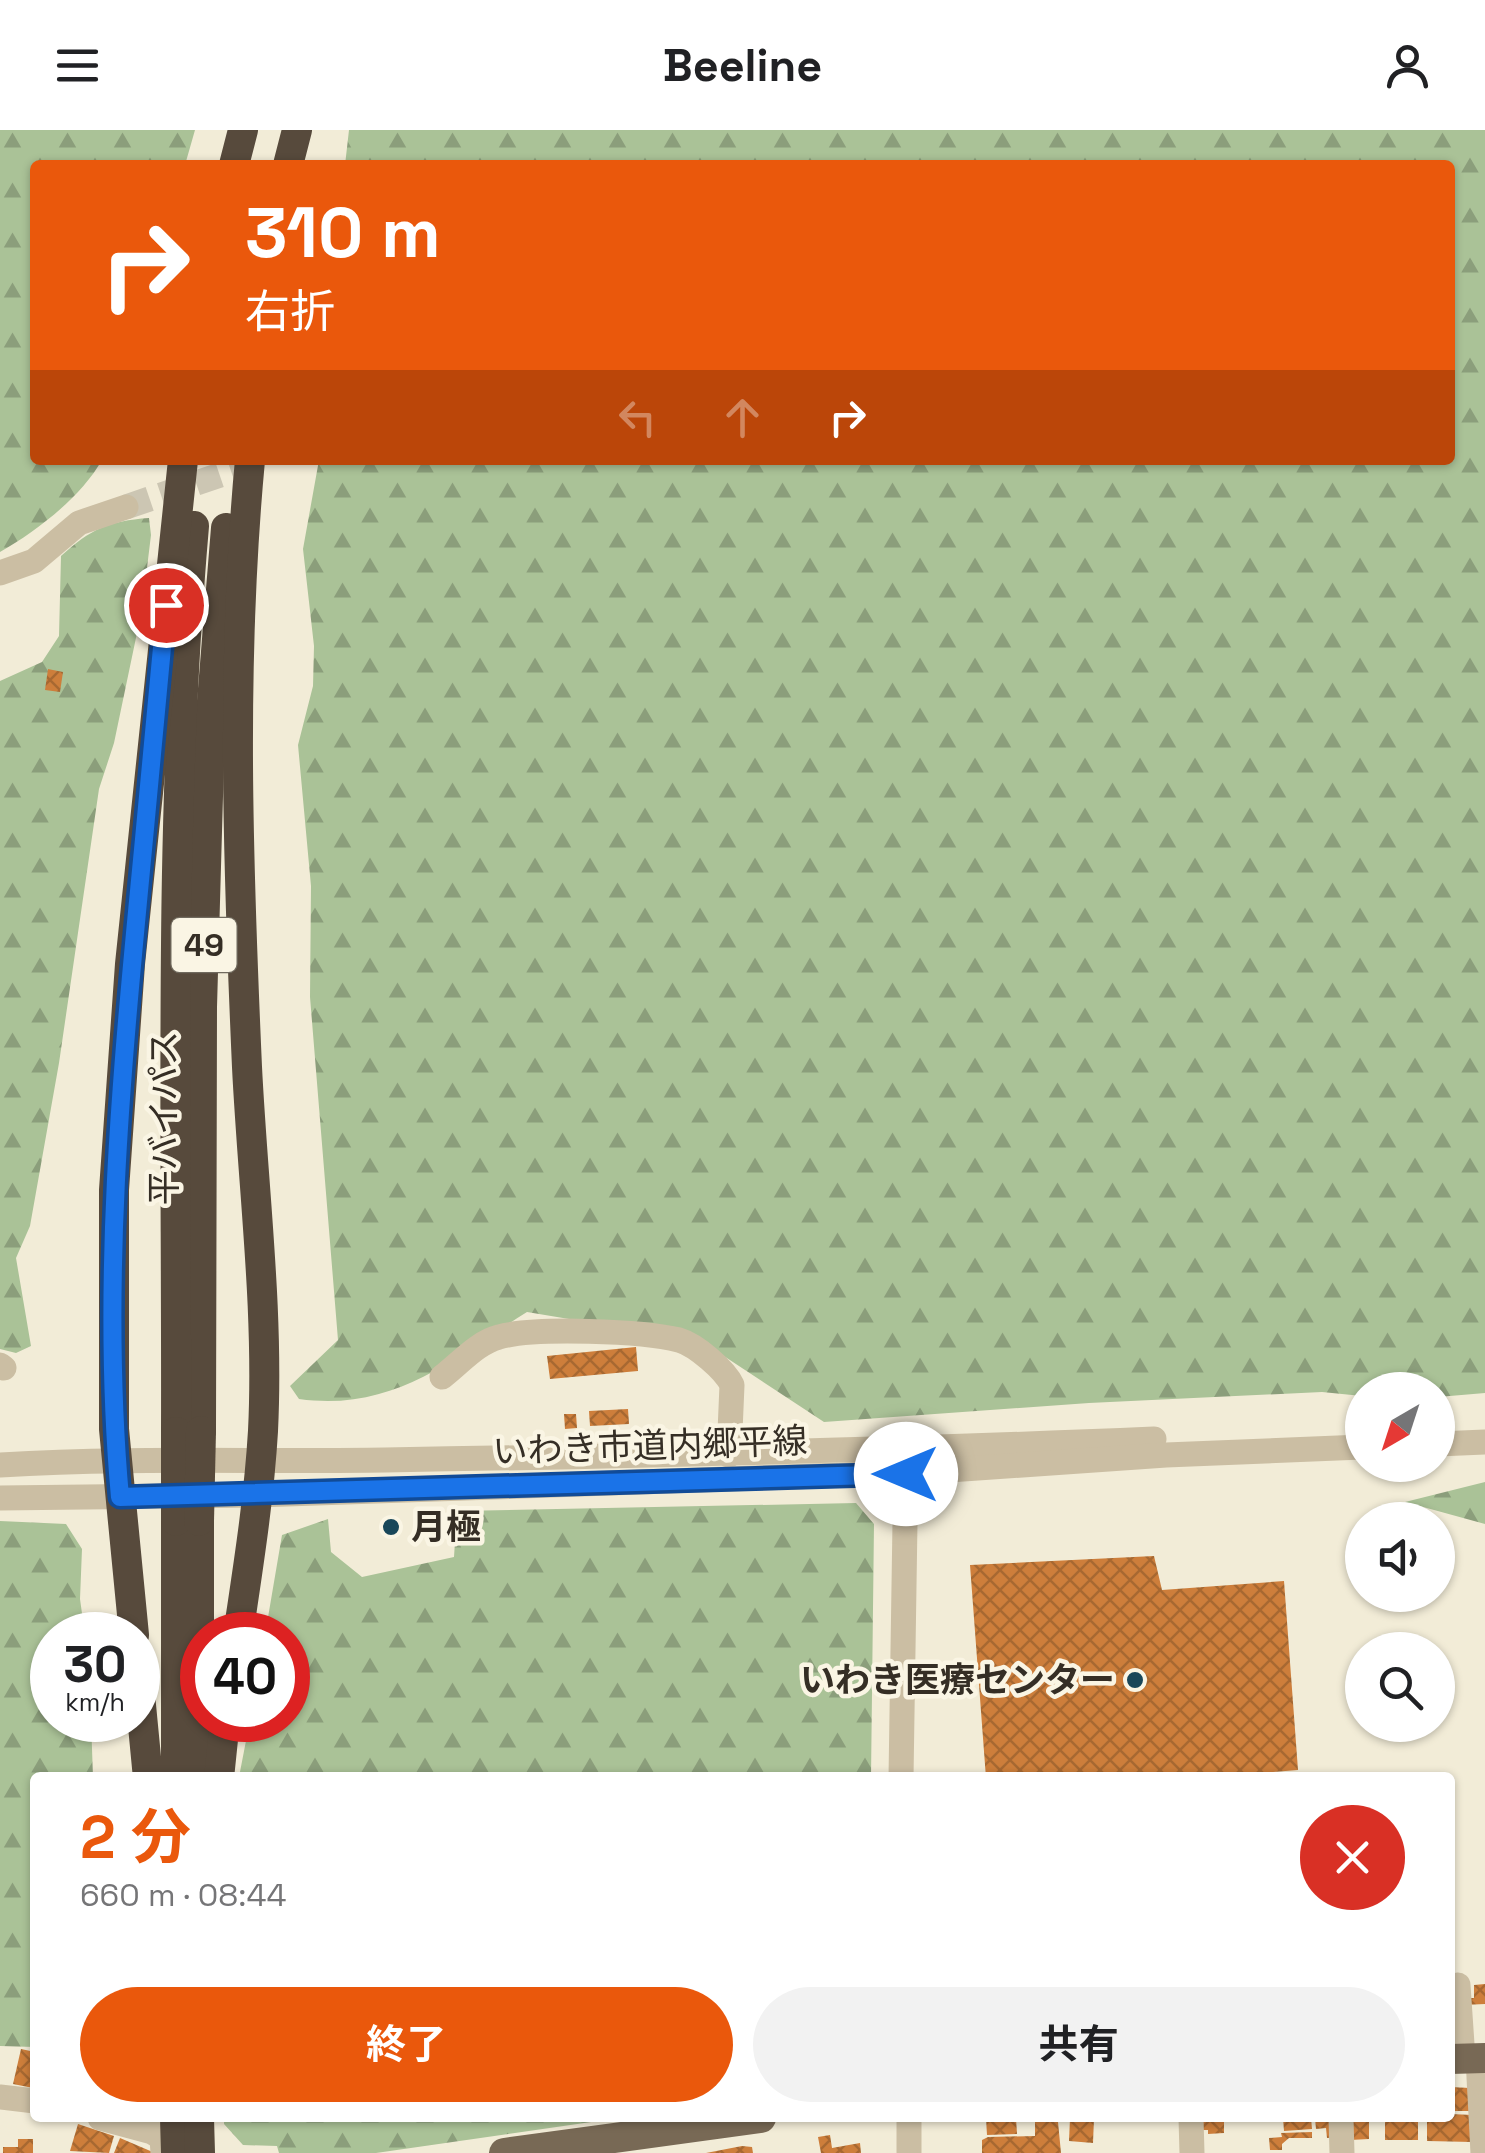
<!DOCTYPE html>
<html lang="ja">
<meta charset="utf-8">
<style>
body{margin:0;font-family:"Space Grotesk","Noto Sans JP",sans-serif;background:#f2f2f2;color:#202124;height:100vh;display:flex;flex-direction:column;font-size:38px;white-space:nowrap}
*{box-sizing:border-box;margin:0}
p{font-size:32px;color:#757577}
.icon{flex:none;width:55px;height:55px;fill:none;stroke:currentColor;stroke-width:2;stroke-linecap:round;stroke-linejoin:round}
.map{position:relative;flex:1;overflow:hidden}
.side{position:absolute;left:30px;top:1642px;width:1425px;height:350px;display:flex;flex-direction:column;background:#fff;border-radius:10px;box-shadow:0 2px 8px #0004}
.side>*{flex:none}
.guide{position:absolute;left:30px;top:30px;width:1425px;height:305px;border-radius:10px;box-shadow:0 2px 8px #0004;background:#ea580c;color:#fff;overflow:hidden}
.needle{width:65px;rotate:219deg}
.tools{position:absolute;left:1345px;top:1242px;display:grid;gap:20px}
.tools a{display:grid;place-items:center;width:110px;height:110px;border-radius:50%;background:#fff;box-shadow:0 2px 8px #0004;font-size:50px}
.speed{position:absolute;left:30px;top:1482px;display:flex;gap:20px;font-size:50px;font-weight:700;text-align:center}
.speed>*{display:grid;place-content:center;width:130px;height:130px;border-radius:50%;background:#fff;box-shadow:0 2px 8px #0004;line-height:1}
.speed small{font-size:25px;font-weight:400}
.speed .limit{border:15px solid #d22;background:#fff;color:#111}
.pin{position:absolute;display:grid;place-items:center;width:85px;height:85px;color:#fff;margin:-42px;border:5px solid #fff;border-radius:50%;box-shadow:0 2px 10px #0007}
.me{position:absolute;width:110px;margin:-55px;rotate:270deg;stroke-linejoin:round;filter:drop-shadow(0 0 8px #0008)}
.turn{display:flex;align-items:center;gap:35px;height:210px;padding:0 50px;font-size:45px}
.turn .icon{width:130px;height:130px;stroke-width:2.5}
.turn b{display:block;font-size:70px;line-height:85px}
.lanes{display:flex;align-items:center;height:95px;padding:0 50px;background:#0003;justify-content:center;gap:50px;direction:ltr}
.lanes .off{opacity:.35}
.round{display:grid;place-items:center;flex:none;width:105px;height:105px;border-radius:52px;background:#f2f2f2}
.headline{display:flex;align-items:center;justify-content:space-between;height:170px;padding:0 50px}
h1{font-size:60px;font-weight:700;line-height:75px;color:#ea580c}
.cta{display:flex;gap:20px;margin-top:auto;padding:20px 50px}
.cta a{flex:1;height:115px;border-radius:60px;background:#ea580c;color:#fff;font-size:40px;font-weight:700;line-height:115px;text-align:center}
.cta a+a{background:#f2f2f2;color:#202124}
header{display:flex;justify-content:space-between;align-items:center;height:130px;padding:0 50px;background:#fff;font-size:45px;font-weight:700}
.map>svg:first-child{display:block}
</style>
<header><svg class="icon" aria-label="menu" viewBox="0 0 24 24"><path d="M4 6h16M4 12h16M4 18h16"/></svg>Beeline<svg class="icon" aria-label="person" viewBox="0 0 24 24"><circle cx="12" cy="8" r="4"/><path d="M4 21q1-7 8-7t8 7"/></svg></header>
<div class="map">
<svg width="1485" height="2023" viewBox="0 0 1485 2023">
<defs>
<pattern id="forest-firs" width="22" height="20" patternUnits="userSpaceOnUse" patternTransform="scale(2.5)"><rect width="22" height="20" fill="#aac297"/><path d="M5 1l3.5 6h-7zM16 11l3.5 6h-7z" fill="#8b9e7b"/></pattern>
<pattern id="building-cross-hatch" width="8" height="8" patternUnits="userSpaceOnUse" patternTransform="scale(2.5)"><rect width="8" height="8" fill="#cd7e3b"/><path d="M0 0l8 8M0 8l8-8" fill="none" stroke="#a76831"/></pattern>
</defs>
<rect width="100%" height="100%" fill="#f2ecd7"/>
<g fill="url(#forest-firs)">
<path d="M 0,0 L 195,0 L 185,35 L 35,35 L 35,330 L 102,330 C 81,367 37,401 0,422 Z"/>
<path d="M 349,0 L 1485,0 L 1485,1263 L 1438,1267 L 1438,1260 L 1362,1260 L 1362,1266 L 1322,1262 L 1089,1273 L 824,1292 L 701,1211 L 527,1182 C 452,1229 394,1282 299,1269 L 290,1256 L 338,1210 L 310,867 L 311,756 L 298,615 L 313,556 L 314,516 L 303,419 L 319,330 L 1450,330 L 1450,35 L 345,35 Z"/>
<path d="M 149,388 L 151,405 L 142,479 L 114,613 L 99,659 L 59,933 L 30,1096 L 16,1128 L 31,1216 L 16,1223 L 0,1219 L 0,551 L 42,532 L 59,506 L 61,426 C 91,399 108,391 149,388 Z"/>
<path d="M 1485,1352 L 1485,1394 L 1405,1372 Z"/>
<path d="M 856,1373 L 874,1394 L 871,1647 L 239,1647 L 250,1590 L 288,1590 L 288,1505 L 265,1505 L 282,1405 L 328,1389 L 331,1422 L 362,1447 L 454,1427 L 457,1381 Z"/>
<path d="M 0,1391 L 66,1394 L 82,1419 L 80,1469 L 85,1505 L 52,1505 L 52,1590 L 91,1590 L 93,1647 L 35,1648 L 35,1917 L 0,1916 Z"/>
<path d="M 224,1988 L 619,1988 L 376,2023 L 279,2023 L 277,2016 L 243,2015 L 224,1994 Z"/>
</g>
<g fill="url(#building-cross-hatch)">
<path d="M 48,539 L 63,542 L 60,562 L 45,560 Z"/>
<path d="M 636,1217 L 638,1241 L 550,1249 L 547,1226 Z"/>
<path d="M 628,1279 L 629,1294 L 590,1296 L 589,1281 Z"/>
<path d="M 564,1284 L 576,1284 L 577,1298 L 565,1299 Z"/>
<path d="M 1154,1426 L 1162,1460 L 1284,1451 L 1298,1640 L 1197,1648 L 986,1648 L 970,1435 Z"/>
<path d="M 1485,1854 L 1485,1874 L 1463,1875 L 1463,1868 L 1474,1868 L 1474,1855 Z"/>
<path d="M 21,1919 L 35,1922 L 33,1958 L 13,1954 Z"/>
<path d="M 1450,1957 L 1470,1958 L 1469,1981 L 1450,1981 Z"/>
<path d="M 1450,1984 L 1473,1985 L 1472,2012 L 1427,2011 L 1427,1988 L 1450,1988 Z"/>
<path d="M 986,1988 L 1016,1988 L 1017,2004 L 987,2005 Z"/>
<path d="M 1070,1988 L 1094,1988 L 1093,2013 L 1069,2011 Z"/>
<path d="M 1203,1988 L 1224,1988 L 1224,2003 L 1208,2004 L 1208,2000 L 1203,2000 Z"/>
<path d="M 1283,1988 L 1311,1988 L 1312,1999 L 1284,2001 Z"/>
<path d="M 1315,1988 L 1337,1988 L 1338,2007 L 1327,2008 L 1326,1998 L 1316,1999 Z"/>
<path d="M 1349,1988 L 1369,1988 L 1369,2009 L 1350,2010 Z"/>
<rect x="1385" y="1988" width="33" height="22"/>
<path d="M 1035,1992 L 1058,1992 L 1061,2023 L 982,2023 L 982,2010 L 988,2007 L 1035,2006 Z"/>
<path d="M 78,1994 L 114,2006 L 109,2023 L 70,2021 Z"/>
<path d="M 1312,2002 L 1312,2008 L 1289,2008 L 1282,2014 L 1282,2020 L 1270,2020 L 1269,2008 L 1282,2007 L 1281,2003 Z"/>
<path d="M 830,2005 L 832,2018 L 860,2013 L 861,2023 L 821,2023 L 818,2007 Z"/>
<path d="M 120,2008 L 155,2023 L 114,2023 Z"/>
<path d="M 18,2009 L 33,2009 L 33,2023 L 3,2023 L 3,2017 L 18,2017 Z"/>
<path d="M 742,2016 L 752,2017 L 753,2023 L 706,2023 Z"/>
</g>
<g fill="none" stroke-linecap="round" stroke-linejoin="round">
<path stroke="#ccc6b3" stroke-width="25" stroke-dasharray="25 12" stroke-linecap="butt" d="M 126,377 L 264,330"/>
<g stroke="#cbbea3" stroke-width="25">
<path d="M 0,443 L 34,431 L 79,393 L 126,377"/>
<path d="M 0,1235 L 4,1238"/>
<path d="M 442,1247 C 459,1234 478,1212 499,1207 C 535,1197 643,1201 679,1210 C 696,1215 725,1240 732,1255 L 729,1325"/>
<path d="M 1438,1314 L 1485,1312"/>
<path d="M 0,1335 C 128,1327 256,1332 385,1330 C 641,1326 898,1320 1154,1309"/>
<path d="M 0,1368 L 257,1365 L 906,1343 L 1166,1325 L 1362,1317"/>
<path d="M 901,1648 L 906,1328"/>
<path d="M 1458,1855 L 1463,1929"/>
<path d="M 1478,1928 L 1483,2023"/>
<path d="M 0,1967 L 35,1971"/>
<path d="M 100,1988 L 152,2002 L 162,2008 L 163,2023"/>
<path d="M 909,1988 L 909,2023"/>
<path d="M 1191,1988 L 1192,2023"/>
<path d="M 1341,1988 L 1342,2023"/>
</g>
<g stroke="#786955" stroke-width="30">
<path d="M 1450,1929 L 1485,1928"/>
<path d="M 504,2023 L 761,1988"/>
</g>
<g stroke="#574a3c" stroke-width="30">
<path d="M 234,35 L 243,0"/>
<path d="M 288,35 L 297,0"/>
<path d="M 201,1301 L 202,877 L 210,596 L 226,398"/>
<path d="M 176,1302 C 177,1003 168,694 194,396"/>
<path d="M 134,1505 L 114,1299 L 114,1060 L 130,834 L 183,330"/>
<path d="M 238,1505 C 248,1438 259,1369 263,1301 C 269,1180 253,1058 247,937 C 238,735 231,532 250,330"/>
<path d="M 138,1544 L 148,1648"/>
<path d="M 176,1648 L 176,1391"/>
<path d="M 199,1648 L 199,1391"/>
<path d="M 219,1648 L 225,1590"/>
<path d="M 175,1988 L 176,2023"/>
<path d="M 199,1988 L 200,2023"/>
</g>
<g stroke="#574a3c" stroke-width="30">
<path d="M 176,1302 L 176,1391"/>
<path d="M 199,1391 L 201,1301"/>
</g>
</g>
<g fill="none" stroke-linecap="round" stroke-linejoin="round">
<g stroke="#114b97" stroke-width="25">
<path id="route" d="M 166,475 C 158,553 152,631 144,709 C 123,928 100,1147 120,1367 L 906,1344"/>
</g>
<use href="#route" stroke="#1a73e8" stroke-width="18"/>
</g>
<g fill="#194759" stroke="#faf5e4" stroke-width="4">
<circle cx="391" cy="1397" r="10"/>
<circle cx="1135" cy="1550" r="10"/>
</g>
<g text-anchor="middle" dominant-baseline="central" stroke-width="9" stroke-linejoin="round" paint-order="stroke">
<rect fill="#faf5e4" stroke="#706a5e" stroke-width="2.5" x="171.5" y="788" width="65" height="54" rx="8"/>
<g font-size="32" font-weight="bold" fill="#352e25">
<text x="204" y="815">49</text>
</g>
<g font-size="35" fill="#352e25" stroke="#faf5e4">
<text transform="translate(164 988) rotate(-90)">平バイパス</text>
<text transform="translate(650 1316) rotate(-2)">いわき市道内郷平線</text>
</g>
<g font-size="35" font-weight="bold" fill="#352e25" stroke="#faf5e4" text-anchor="start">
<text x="411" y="1397">月極</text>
<text x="1115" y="1550" text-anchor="end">いわき医療センター</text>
</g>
</g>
</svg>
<div class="tools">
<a><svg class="needle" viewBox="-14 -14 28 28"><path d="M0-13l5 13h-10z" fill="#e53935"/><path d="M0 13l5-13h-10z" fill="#757577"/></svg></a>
<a><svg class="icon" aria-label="sound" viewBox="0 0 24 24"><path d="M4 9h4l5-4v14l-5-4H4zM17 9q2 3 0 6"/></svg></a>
<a><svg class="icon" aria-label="search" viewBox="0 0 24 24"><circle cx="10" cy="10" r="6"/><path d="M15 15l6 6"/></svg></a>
</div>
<div class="speed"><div>30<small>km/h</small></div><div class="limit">40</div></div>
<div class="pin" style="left:166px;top:475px;background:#d93025"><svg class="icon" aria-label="arrive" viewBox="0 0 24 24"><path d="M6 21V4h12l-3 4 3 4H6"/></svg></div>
<svg class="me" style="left:906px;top:1344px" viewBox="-20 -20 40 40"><circle r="19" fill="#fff"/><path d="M0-13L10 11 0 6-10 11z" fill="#1a73e8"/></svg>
<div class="guide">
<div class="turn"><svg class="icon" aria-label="right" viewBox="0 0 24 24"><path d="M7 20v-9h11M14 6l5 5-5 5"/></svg><div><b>310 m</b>右折</div></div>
<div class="lanes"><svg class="icon off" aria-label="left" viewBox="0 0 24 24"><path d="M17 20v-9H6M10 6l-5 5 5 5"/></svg><svg class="icon off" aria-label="ahead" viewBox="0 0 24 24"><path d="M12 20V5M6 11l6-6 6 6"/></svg><svg class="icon" aria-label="right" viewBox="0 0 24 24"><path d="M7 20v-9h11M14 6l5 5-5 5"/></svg></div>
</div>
<section class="side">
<div class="headline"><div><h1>2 分</h1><p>660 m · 08:44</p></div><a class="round" style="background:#d93025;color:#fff"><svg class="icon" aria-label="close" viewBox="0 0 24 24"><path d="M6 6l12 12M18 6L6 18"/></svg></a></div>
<div class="cta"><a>終了</a><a>共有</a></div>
</section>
</div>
